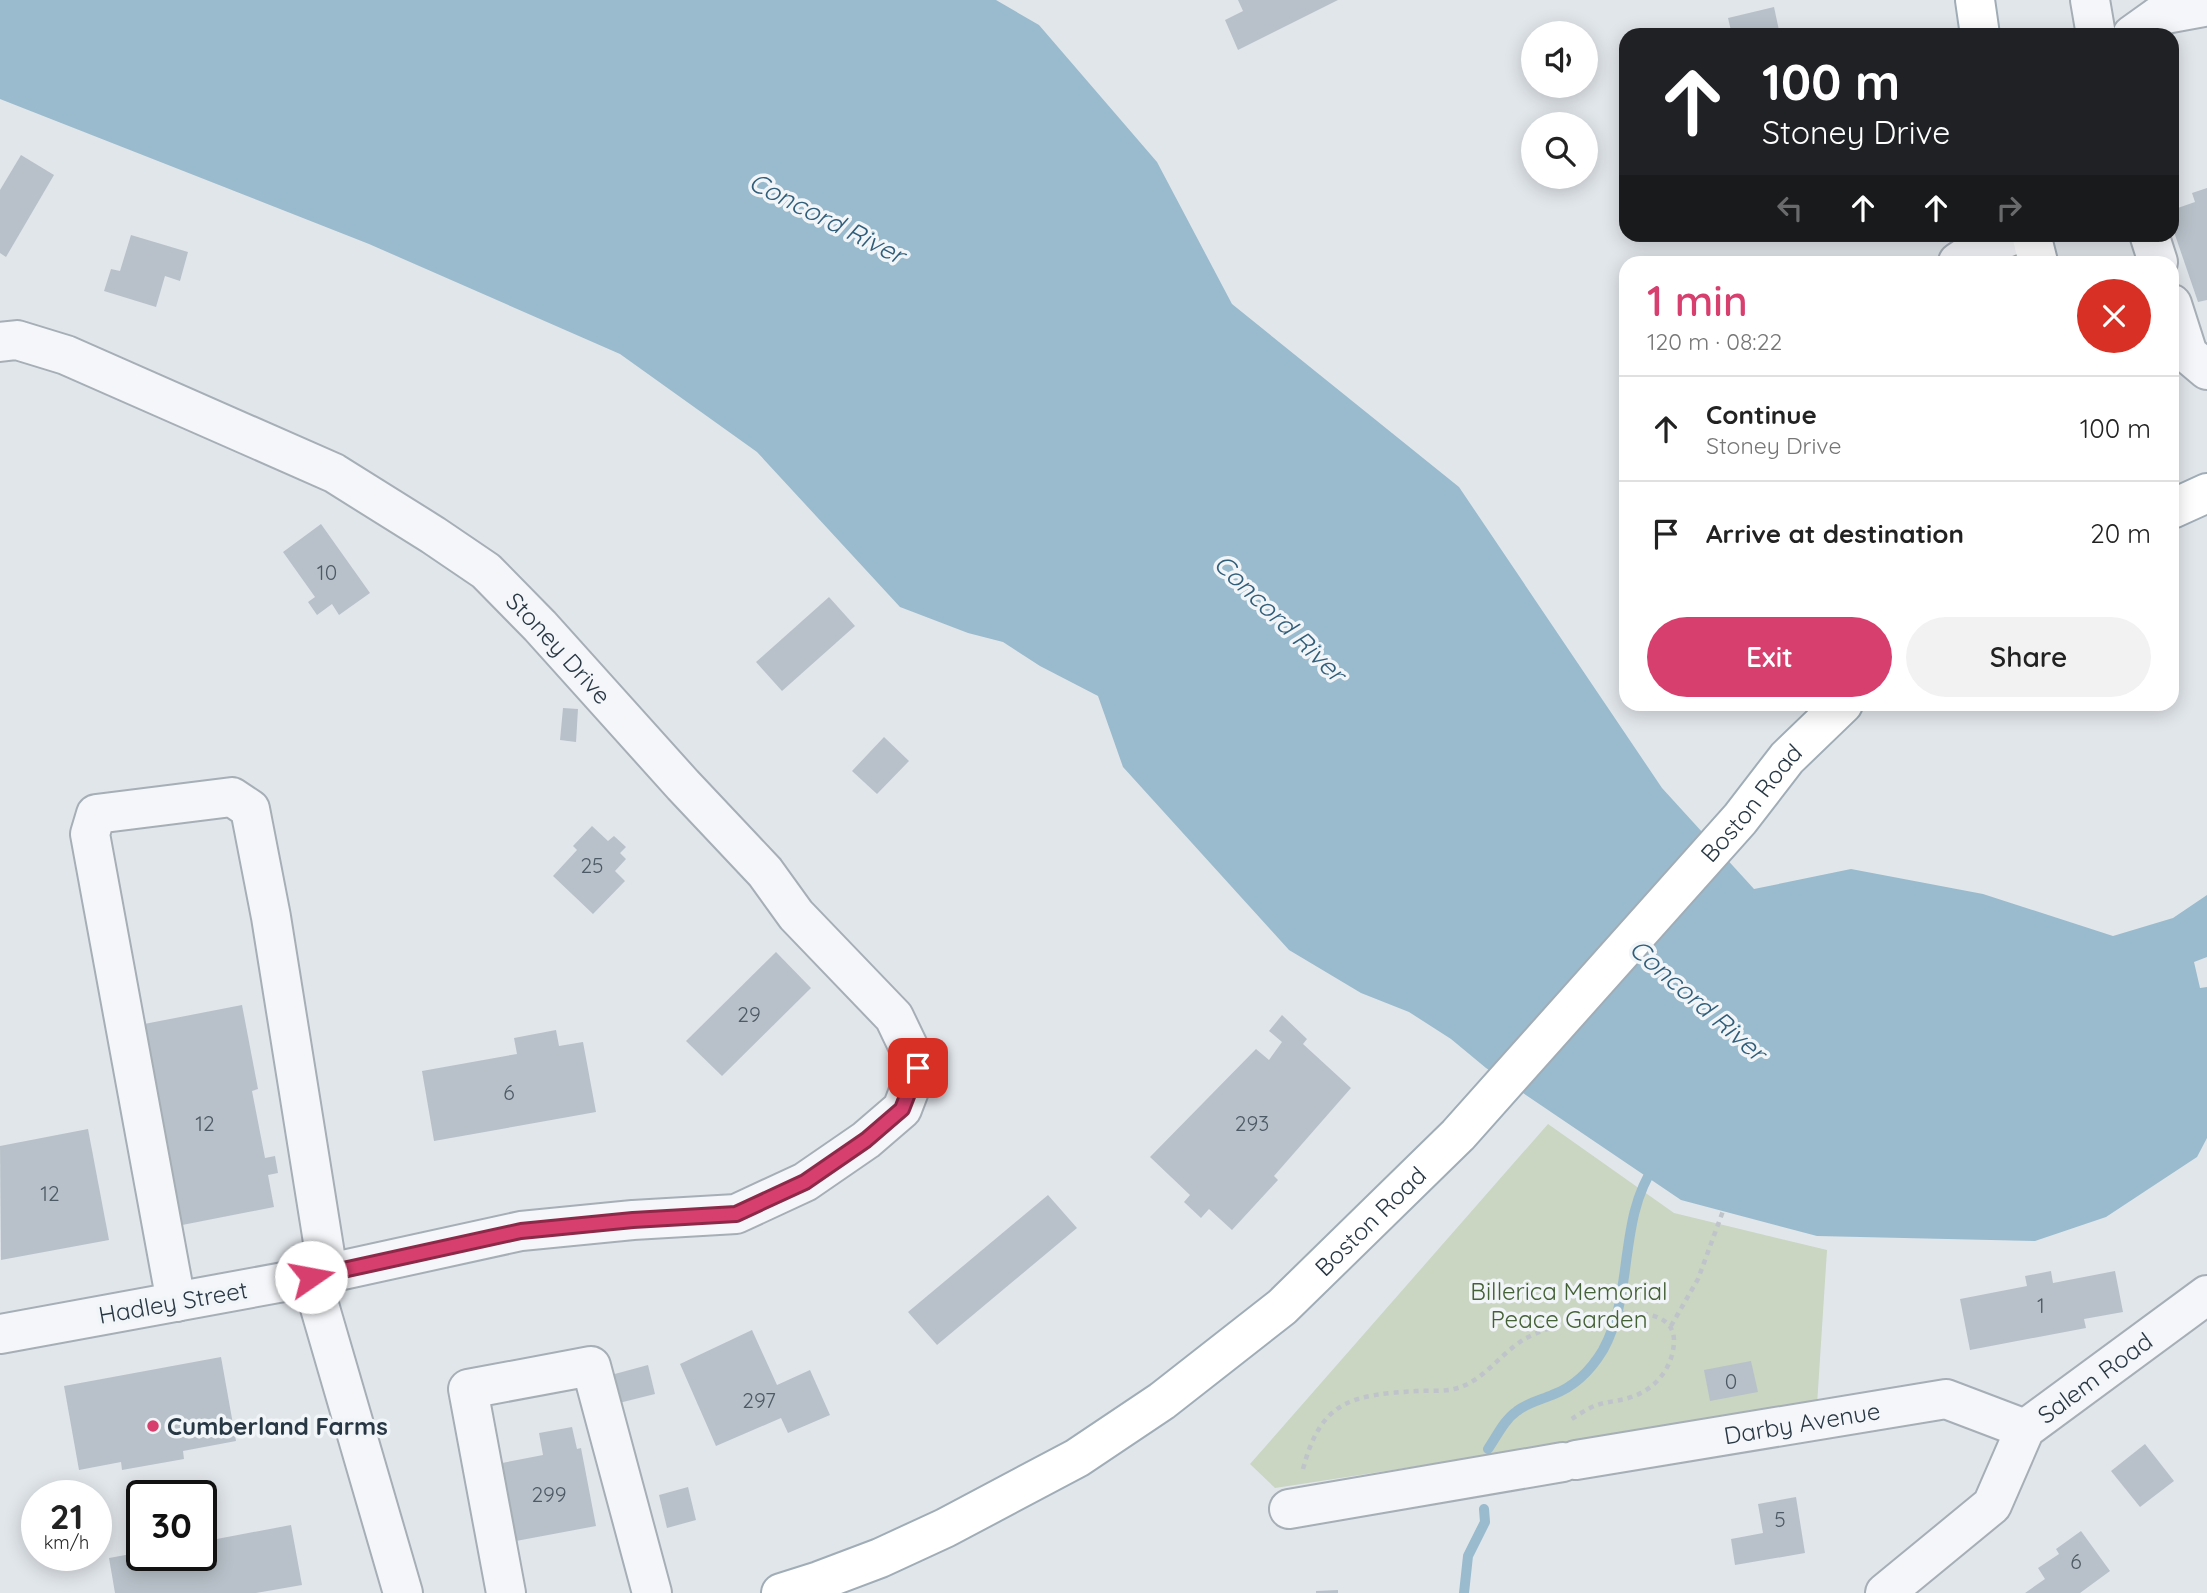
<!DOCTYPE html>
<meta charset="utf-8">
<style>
body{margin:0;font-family:Quicksand,sans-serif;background:#f2f2f2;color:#222;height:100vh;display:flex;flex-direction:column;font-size:26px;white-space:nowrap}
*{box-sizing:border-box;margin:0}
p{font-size:23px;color:#767676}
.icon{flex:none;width:38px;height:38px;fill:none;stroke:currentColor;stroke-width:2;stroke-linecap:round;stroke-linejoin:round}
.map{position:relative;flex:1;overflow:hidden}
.panel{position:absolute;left:1619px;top:256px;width:560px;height:455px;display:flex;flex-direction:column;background:#fff;border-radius:21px;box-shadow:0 4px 18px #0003}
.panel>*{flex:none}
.top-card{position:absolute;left:1619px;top:28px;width:560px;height:214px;border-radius:21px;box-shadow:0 4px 18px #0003;background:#202124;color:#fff;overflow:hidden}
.buttons{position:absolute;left:1521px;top:21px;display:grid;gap:14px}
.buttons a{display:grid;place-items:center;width:77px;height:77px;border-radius:50%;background:#fff;box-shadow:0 4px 18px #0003;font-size:35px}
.speed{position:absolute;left:21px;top:1480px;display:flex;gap:14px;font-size:35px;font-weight:700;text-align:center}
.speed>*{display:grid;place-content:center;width:91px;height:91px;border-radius:50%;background:#fff;box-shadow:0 4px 18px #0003;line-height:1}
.speed small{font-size:18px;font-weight:400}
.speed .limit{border:4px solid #111;border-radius:10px;background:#fff;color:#111}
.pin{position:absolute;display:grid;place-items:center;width:60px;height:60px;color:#fff;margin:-30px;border-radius:14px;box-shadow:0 4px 10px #0006}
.me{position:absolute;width:77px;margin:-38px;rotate:78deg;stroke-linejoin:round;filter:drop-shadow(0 0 5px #0008)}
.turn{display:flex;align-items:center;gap:24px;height:147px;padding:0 28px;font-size:32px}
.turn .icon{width:91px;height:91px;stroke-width:2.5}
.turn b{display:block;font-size:49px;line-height:60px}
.lanes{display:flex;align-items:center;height:66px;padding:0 28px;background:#0003;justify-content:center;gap:35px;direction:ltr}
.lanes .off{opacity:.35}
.round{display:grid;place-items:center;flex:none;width:74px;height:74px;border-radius:37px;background:#f2f2f2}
.headline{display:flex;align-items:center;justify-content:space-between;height:119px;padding:0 28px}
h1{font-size:42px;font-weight:600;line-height:52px;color:#d73f6f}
.button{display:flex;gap:14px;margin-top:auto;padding:14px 28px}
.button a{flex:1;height:80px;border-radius:42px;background:#d73f6f;color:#fff;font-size:28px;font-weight:600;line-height:80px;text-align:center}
.button a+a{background:#f2f2f2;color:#222}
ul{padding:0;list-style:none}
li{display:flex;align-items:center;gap:21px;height:105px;padding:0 28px;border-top:2px solid #e0e0e0}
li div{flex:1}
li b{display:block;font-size:26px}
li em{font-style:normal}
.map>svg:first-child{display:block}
</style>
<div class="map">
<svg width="2207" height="1593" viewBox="0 0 2207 1593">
<rect width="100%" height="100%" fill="#e1e6eb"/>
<path fill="#cad5c2" d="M 1548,1124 L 1674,1213 L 1827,1250 L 1817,1405 L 1275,1488 L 1250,1464 Z"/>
<path fill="#9abbcd" d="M 0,0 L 996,0 L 1039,25 L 1157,162 L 1232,304 L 1459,487 L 1662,788 L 1754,889 L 1851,869 L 1983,894 L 2113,936 L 2173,918 L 2207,895 L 2207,957 L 2194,962 L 2200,988 L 2207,987 L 2207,1138 L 2197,1157 L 2106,1217 L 2035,1241 L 1817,1236 L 1681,1200 L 1486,1068 L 1451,1039 L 1409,1012 L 1361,993 L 1289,950 L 1123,767 L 1098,696 L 1040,666 L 1003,642 L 968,633 L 900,607 L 757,452 L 620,354 L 369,244 L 0,99 Z"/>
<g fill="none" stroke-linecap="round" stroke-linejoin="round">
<g stroke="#9abbcd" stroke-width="10">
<path d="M 1488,1449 C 1497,1436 1504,1420 1517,1411 C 1527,1403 1540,1400 1552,1395 C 1574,1387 1591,1370 1603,1350 C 1635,1292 1617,1220 1655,1165"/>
<path d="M 1464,1593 L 1468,1556 L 1485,1522 L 1484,1509"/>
</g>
</g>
<g fill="#b8c1c9">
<path d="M 1238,0 L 1338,0 L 1238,50 L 1225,20 L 1243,11 Z"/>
<path d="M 1774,7 L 1780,35 L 1732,35 L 1728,18 Z"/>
<path d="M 21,155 L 54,175 L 6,257 L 0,253 L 0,190 Z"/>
<path d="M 2207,188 L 2207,300 L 2198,302 L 2172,226 L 2172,210 L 2195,202 L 2192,193 Z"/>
<path d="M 131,235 L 188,252 L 180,281 L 165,276 L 156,307 L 104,291 L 111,269 L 120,271 Z"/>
<path d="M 321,524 L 370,593 L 339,615 L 332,604 L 317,615 L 308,602 L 315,597 L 283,552 Z"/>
<path d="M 829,597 L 855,626 L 782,691 L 756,662 Z"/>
<path d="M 563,708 L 578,709 L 576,742 L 560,740 Z"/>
<path d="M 884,737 L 909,761 L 877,794 L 852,771 Z"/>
<path d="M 592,826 L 608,841 L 614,836 L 626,847 L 620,853 L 626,859 L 615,871 L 625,881 L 593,914 L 553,876 L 577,850 L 573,846 Z"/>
<path d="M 776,952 L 811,988 L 722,1076 L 686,1041 Z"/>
<path d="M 242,1005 L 258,1089 L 252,1091 L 265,1158 L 275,1156 L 278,1173 L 268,1175 L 274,1207 L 172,1227 L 134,1026 Z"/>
<path d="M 1282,1015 L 1307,1039 L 1303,1044 L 1351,1088 L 1274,1176 L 1278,1180 L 1232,1230 L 1209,1209 L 1201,1218 L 1184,1202 L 1190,1195 L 1150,1157 L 1256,1049 L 1269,1060 L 1282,1042 L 1269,1031 Z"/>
<path d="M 556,1030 L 559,1046 L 583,1042 L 596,1112 L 434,1141 L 422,1071 L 517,1054 L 514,1038 Z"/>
<path d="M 88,1129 L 109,1240 L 1,1260 L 0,1146 Z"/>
<path d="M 1048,1195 L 1077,1228 L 937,1345 L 908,1312 Z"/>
<path d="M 2051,1271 L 2053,1283 L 2115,1271 L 2123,1312 L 2084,1319 L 2086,1328 L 1970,1350 L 1960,1299 L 2027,1286 L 2025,1276 Z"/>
<path d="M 752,1330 L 777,1385 L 810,1370 L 830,1415 L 788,1433 L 781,1418 L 716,1446 L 680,1364 Z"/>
<path d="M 221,1357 L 236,1441 L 183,1451 L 184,1459 L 122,1470 L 121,1462 L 79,1470 L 64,1386 Z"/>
<path d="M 1751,1361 L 1758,1392 L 1710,1401 L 1704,1370 Z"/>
<path d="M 648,1365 L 655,1394 L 619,1403 L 611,1375 Z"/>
<path d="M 572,1427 L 577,1449 L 581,1448 L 596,1526 L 516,1541 L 502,1463 L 543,1455 L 539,1433 Z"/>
<path d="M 2145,1444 L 2174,1481 L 2140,1507 L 2111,1471 Z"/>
<path d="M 688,1487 L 696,1520 L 667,1528 L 659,1495 Z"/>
<path d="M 1796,1497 L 1805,1553 L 1735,1565 L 1731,1539 L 1763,1533 L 1758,1504 Z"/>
<path d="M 291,1525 L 302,1585 L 256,1593 L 115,1593 L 109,1558 L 142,1552 L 142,1556 L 201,1556 L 201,1542 Z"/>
<path d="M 2081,1531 L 2110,1571 L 2080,1593 L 2025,1593 L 2045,1579 L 2038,1568 L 2059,1554 L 2056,1549 Z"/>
<path d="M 1338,1590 L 1338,1593 L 1316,1593 L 1316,1591 Z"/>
</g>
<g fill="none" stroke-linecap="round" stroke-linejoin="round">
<g stroke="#a6aeb6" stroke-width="42">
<g id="minor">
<path d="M 2090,0 L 2096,35"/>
<path d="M 2132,35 L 2160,15 L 2204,7"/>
<path d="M 2149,234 L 2158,262"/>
<path d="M 1958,262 L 1976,250 L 2016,234"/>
<path d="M 2172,304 L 2188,354 L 2207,370"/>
<path id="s1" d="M 0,342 L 17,340 L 66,355 L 334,473 L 433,535 L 486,571 L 540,626 L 683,785 L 765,872 L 796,915 L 894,1017 L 918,1067 L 902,1109 L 866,1140 L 805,1182 L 736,1214 L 633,1220 L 521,1231 L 311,1277 L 0,1334"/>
<path d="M 311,1277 L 403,1593"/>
<path d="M 176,1302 L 90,834 L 96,814 L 232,797 L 250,809 L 271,917 L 328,1273"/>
<path id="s2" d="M 1576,1460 L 1946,1399 L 2025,1429"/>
<path d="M 1289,1509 L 1563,1462"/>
<path d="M 506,1593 L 468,1389 L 591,1366 L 652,1593"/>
<path id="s3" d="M 1885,1593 L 1992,1505 L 2025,1429 L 2207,1295"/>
</g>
</g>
<g stroke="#a0adb7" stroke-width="42">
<g id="major">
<path d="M 1975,0 L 1980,35"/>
<path d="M 2031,234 L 2038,262"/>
<path d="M 2172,509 L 2207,493"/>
<path id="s4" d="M 781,1593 L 819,1581 L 880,1558 L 945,1528 L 1077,1458 L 1162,1401 L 1282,1307 L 1458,1135 L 1740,819 L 1787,758 L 1843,704"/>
</g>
</g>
<g stroke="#bfc4ca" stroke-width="4.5" stroke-dasharray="5 5" stroke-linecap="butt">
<path d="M 1671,1326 L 1698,1279 L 1723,1211"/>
<path d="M 1303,1469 C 1321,1400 1352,1395 1417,1391 C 1429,1390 1443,1392 1454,1389 C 1483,1382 1499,1355 1523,1340 C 1547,1324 1673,1288 1674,1340 C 1674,1365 1657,1388 1634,1396 C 1622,1401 1609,1401 1597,1405 C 1588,1408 1578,1415 1570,1420"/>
</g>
<use href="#minor" stroke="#f4f6f9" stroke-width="38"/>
<use href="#major" stroke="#fff" stroke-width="38"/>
</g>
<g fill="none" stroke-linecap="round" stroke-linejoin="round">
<g stroke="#8c2948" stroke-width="18">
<path id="route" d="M 311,1277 L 521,1231 L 633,1220 L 736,1214 L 805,1182 L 866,1140 L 902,1109 L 918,1068"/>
</g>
<use href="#route" stroke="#d73f6f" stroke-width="12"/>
</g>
<circle fill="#d73f6f" stroke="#f1f5f8" stroke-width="2.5" cx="153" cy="1426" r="7"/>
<g text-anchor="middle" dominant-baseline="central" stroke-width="7" stroke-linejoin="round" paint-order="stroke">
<g font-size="21" fill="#4c5a65">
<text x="327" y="572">10</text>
<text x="592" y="865">25</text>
<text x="749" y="1014">29</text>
<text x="509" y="1092">6</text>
<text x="205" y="1123">12</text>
<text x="1252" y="1123">293</text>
<text x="50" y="1193">12</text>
<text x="2041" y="1305">1</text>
<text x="1731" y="1381">0</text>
<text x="759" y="1400">297</text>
<text x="549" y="1494">299</text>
<text x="1780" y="1519">5</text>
<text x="2076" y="1561">6</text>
</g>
<g font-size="24" fill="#283744" stroke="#f1f5f8">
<text stroke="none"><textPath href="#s1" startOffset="648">Stoney Drive</textPath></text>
<text stroke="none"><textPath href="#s4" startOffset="1270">Boston Road</textPath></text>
<text stroke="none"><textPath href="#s4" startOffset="704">Boston Road</textPath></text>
<text transform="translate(173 1302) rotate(-10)">Hadley Street</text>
<text stroke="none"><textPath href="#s3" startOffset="308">Salem Road</textPath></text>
<text stroke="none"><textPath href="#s2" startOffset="229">Darby Avenue</textPath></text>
</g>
<g font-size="24" fill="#446035" stroke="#f1f5f8">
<text x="1569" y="1291">Billerica Memorial<tspan x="1569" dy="28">Peace Garden</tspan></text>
</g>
<g font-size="24" font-weight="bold" fill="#283744" stroke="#f1f5f8" text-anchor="start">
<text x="167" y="1426">Cumberland Farms</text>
</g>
<g font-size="26" font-style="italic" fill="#305d7a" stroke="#f1f5f8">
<text transform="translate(827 218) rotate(27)">Concord River</text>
<text transform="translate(1280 618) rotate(44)">Concord River</text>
<text transform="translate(1698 1000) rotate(41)">Concord River</text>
</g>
</g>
</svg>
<div class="buttons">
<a><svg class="icon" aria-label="sound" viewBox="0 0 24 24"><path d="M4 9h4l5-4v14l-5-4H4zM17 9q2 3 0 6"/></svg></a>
<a><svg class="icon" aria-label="search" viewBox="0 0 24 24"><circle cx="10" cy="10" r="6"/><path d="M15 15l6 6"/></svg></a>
</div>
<div class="speed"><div>21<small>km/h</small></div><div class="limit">30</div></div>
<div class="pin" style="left:918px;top:1068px;background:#d93025"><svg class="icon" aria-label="arrive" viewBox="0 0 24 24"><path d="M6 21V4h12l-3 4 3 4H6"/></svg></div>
<svg class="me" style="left:311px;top:1277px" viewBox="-20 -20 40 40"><circle r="19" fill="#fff"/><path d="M0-13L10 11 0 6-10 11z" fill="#d73f6f"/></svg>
<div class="top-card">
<div class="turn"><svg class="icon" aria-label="ahead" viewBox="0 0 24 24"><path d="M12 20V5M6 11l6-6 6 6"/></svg><div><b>100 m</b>Stoney Drive</div></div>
<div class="lanes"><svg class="icon off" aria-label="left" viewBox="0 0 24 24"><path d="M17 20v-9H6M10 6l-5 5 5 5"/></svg><svg class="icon" aria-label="ahead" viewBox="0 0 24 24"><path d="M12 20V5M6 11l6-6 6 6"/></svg><svg class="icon" aria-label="ahead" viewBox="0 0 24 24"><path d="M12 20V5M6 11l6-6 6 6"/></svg><svg class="icon off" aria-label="right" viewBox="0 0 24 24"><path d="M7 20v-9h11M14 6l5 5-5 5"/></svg></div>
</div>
<section class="panel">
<div class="headline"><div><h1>1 min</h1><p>120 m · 08:22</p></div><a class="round" style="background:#d93025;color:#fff"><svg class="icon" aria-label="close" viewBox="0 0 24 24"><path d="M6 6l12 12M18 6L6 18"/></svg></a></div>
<ul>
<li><svg class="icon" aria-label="ahead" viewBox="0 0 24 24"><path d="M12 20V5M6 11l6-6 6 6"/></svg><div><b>Continue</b><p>Stoney Drive</p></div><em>100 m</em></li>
<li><svg class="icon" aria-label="arrive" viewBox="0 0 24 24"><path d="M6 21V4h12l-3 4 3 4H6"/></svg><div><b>Arrive at destination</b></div><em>20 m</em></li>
</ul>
<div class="button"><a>Exit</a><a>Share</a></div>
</section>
</div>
